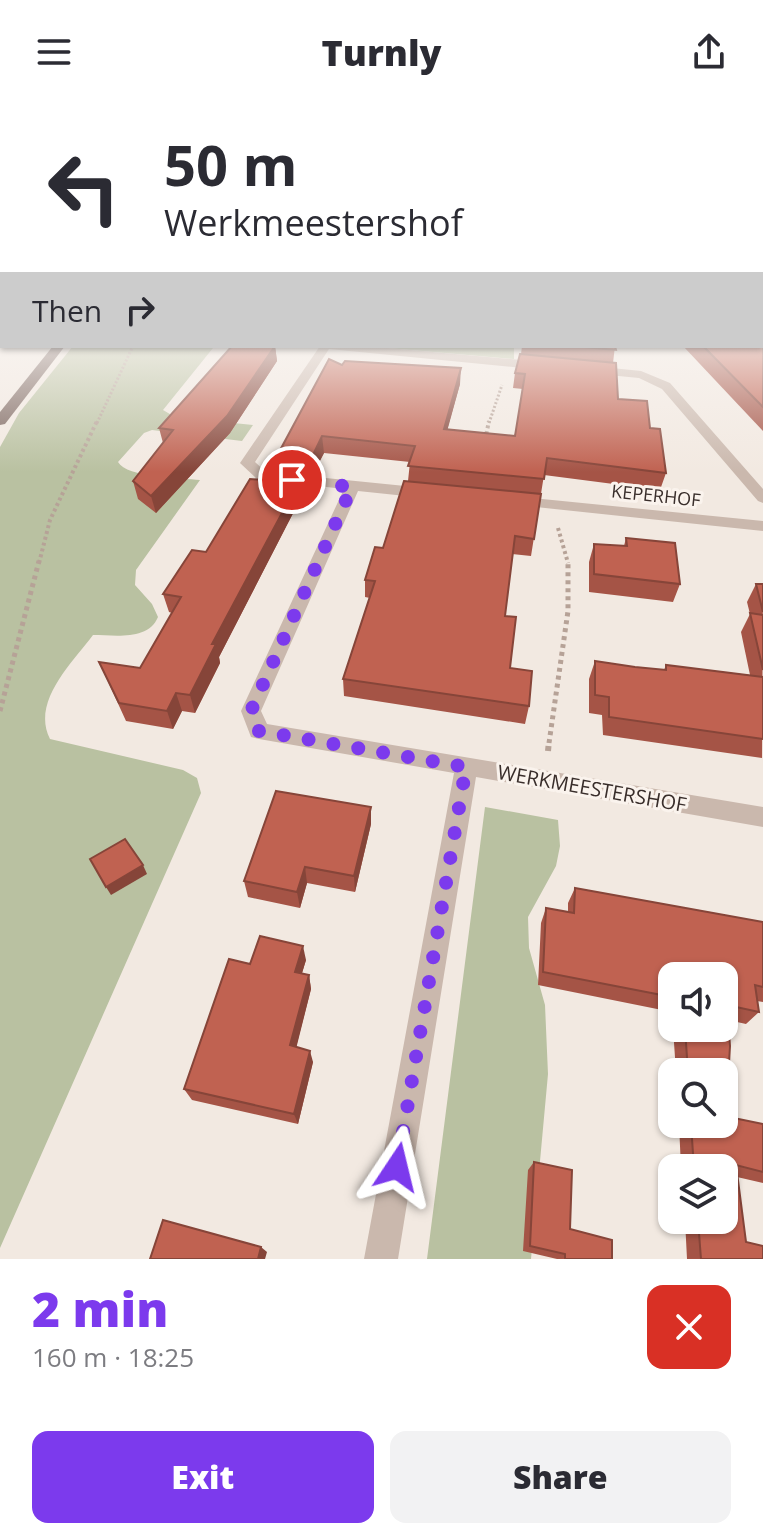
<!DOCTYPE html>
<meta charset="utf-8">
<style>
body{margin:0;font-family:"Open Sans",sans-serif;background:#f2f2f3;color:#2b2b33;height:100vh;display:flex;flex-direction:column;font-size:30px;white-space:nowrap}
*{box-sizing:border-box;margin:0}
p{font-size:26px;color:#7c7c81}
.icon{flex:none;width:44px;height:44px;fill:none;stroke:currentColor;stroke-width:2;stroke-linecap:round;stroke-linejoin:round}
.map{position:relative;height:1155px;overflow:hidden}
.details{display:flex;flex-direction:column;background:#fff;flex:1}
.details>*{flex:none}
.top-card{position:absolute;left:0px;top:0px;width:764px;height:244px;box-shadow:0 2px 6px #0004;background:#fff;color:#2b2b33;overflow:hidden}
.controls{position:absolute;left:658px;top:858px;display:grid;gap:16px}
.controls a{display:grid;place-items:center;width:80px;height:80px;border-radius:16px;background:#fff;box-shadow:0 2px 6px #0004;font-size:40px}
.pin{position:absolute;display:grid;place-items:center;width:68px;height:68px;color:#fff;margin:-34px;border:4px solid #fff;border-radius:50%;box-shadow:0 2px 8px #0007}
.me{position:absolute;width:88px;margin:-44px;rotate:10deg;stroke-linejoin:round;filter:drop-shadow(0 0 6px #0008)}
.turn{display:flex;align-items:center;gap:28px;height:168px;padding:0 32px;font-size:36px}
.turn .icon{width:104px;height:104px;stroke-width:2.5}
.turn b{display:block;font-size:56px;line-height:68px}
.then{display:flex;align-items:center;height:76px;padding:0 32px;background:#0003;gap:16px;font-size:30px}
.round{display:grid;place-items:center;flex:none;width:84px;height:84px;border-radius:16px;background:#f2f2f3}
.headline{display:flex;align-items:center;justify-content:space-between;height:136px;padding:0 32px}
h1{font-size:48px;font-weight:800;line-height:60px;color:#7c3aed}
.action{display:flex;gap:16px;margin-top:auto;padding:16px 32px}
.action a{flex:1;height:92px;border-radius:16px;background:#7c3aed;color:#fff;font-size:32px;font-weight:800;line-height:92px;text-align:center}
.action a+a{background:#f2f2f3;color:#2b2b33}
header{display:flex;justify-content:space-between;align-items:center;height:104px;padding:0 32px;background:#fff;font-size:36px;font-weight:800}
.map>svg:first-child{display:block}
</style>
<header><svg class="icon" aria-label="menu" viewBox="0 0 24 24"><path d="M4 6h16M4 12h16M4 18h16"/></svg>Turnly<svg class="icon" aria-label="share" viewBox="0 0 24 24"><path d="M12 15V3M7 8l5-5 5 5M5 13v7h14v-7"/></svg></header>
<div class="map">
<svg width="763" height="1155" viewBox="0 0 763 1155">
<rect width="100%" height="100%" fill="#f2e9e1"/>
<g fill="#b9c1a1">
<path d="M 73,242 L 213,244 L 163,306 L 175,313 L 253,321 L 242,337 L 152,326 L 144,329 L 118,358 C 127,374 181,374 200,376 L 136,466 L 135,481 L 152,500 L 158,513 C 148,537 115,531 93,531 C 72,559 31,598 50,635 L 183,666 L 197,674 L 201,689 L 0,1144 L 0,343 L 19,309 Z"/>
<path d="M 365,242 L 514,242 L 514,255 Z"/>
<path d="M 485,703 L 558,716 L 560,742 L 556,762 L 528,813 L 529,844 L 545,901 L 548,970 L 531,1155 L 427,1155 Z"/>
</g>
<g fill="none" stroke-linecap="round" stroke-linejoin="round">
<g stroke="#b6a297" stroke-width="3" stroke-dasharray="2 2" stroke-linecap="butt">
<path d="M 97,319 L 133,242"/>
<path d="M 489,319 L 502,281"/>
</g>
<g stroke="#b6a297" stroke-width="4" stroke-dasharray="3 3" stroke-linecap="butt">
<path d="M 485,336 L 489,317"/>
<path d="M 558,424 L 568,459"/>
<path d="M 39,459 L 50,416 L 97,317"/>
</g>
<g stroke="#b6a297" stroke-width="5" stroke-dasharray="4 4" stroke-linecap="butt">
<path d="M 0,607 L 39,457"/>
<path d="M 549,639 L 568,507 L 568,457"/>
</g>
<path stroke="#b6a297" stroke-width="6" stroke-dasharray="5 5" stroke-linecap="butt" d="M 548,647 L 549,637"/>
<g fill="#cab8ad" fill-rule="evenodd">
<path d="M 320,242 L 366,242 L 544,258 L 550,262 L 544,266 L 329,245 L 255,358 L 266,368 L 425,384 L 433,389 L 425,394 L 358,387 L 261,607 L 267,620 L 763,703 L 763,723 L 476,673 L 398,1155 L 364,1155 L 454,669 L 259,635 L 251,633 L 241,607 L 344,385 L 257,375 L 240,359 Z"/>
<path d="M 592,262 L 641,267 L 670,279 L 763,385 L 763,399 L 758,397 L 662,285 L 639,274 L 588,269 L 586,266 Z"/>
<path d="M 512,392 L 763,417 L 763,427 L 507,400 L 507,394 Z"/>
</g>
<path fill="#7a645d" fill-rule="evenodd" d="M 53,242 L 65,242 L 5,320 L 0,321 L 0,308 Z"/>
</g>
<g fill="#a55446">
<path d="M 275,242 L 277,257 L 230,329 L 156,409 L 138,395 L 133,377 L 163,339 L 159,324 Z"/>
<path d="M 522,242 L 615,242 L 613,259 L 618,295 L 650,324 L 666,369 L 660,386 L 544,371 L 531,452 L 512,450 L 505,512 L 510,564 L 529,602 L 525,620 L 344,592 L 343,575 L 370,494 L 365,493 L 365,476 L 383,444 L 408,377 L 410,358 L 324,349 L 313,370 L 305,369 L 306,384 L 219,553 L 220,559 L 195,609 L 182,607 L 173,625 L 126,617 L 99,558 L 140,564 L 172,509 L 169,508 L 163,490 L 206,448 L 263,376 L 279,364 L 278,350 L 342,261 L 460,280 L 447,326 L 515,332 L 523,285 L 513,284 L 515,269 L 521,250 Z"/>
<path d="M 683,242 L 763,243 L 763,327 Z"/>
<path d="M 626,434 L 680,480 L 673,498 L 589,488 L 589,458 L 594,440 L 624,442 Z"/>
<path d="M 756,480 L 763,480 L 762,654 L 603,631 L 602,611 L 589,609 L 589,575 L 595,557 L 635,563 L 664,566 L 666,561 L 750,571 L 741,528 L 750,510 L 747,498 Z"/>
<path d="M 371,720 L 355,788 L 307,779 L 300,804 L 248,793 L 244,777 Z"/>
<path d="M 575,784 L 763,818 L 763,898 L 757,897 L 759,908 L 746,920 L 728,916 L 724,968 L 676,968 L 673,924 L 724,924 L 672,872 L 672,908 L 538,881 L 541,819 L 546,804 L 568,808 L 568,799 Z"/>
<path d="M 306,856 L 302,869 L 309,871 L 311,885 L 296,943 L 313,958 L 298,1020 L 192,996 L 184,985 L 250,860 Z"/>
<path d="M 679,1020 L 763,1020 L 763,1079 L 737,1073 L 746,1138 L 763,1155 L 687,1155 L 685,1116 L 724,1116 L 724,1064 L 681,1064 Z"/>
<path d="M 534,1058 L 570,1125 L 612,1155 L 557,1155 L 523,1147 L 528,1066 Z"/>
</g>
<g fill="#864539">
<path d="M 275,242 L 277,257 L 230,329 L 156,409 L 151,392 Z"/>
<path d="M 461,264 L 460,280 L 443,342 L 444,325 Z"/>
<path d="M 322,332 L 324,349 L 313,370 L 312,353 Z"/>
<path d="M 305,366 L 306,384 L 219,553 L 220,559 L 195,609 L 190,591 L 212,540 Z"/>
<path d="M 176,589 L 182,607 L 173,625 L 167,607 Z"/>
<path d="M 371,703 L 371,720 L 355,788 L 354,772 Z"/>
<path d="M 143,761 L 147,770 L 111,791 L 106,783 Z"/>
<path d="M 305,763 L 307,779 L 300,804 L 297,788 Z"/>
<path d="M 303,842 L 306,856 L 298,882 L 295,868 Z"/>
<path d="M 309,871 L 311,885 L 294,953 L 290,941 Z"/>
<path d="M 310,947 L 313,958 L 298,1020 L 294,1010 Z"/>
<path d="M 261,1143 L 267,1148 L 265,1155 L 258,1155 Z"/>
</g>
<g fill="#c06251" stroke="#864539" stroke-width="2">
<path d="M 232,242 L 275,242 L 227,312 L 151,392 L 133,377 L 173,326 L 159,324 Z"/>
<path d="M 572,242 L 615,242 L 616,246 Z"/>
<path d="M 703,242 L 763,243 L 763,303 Z"/>
<path d="M 520,250 L 616,259 L 618,295 L 647,297 L 650,324 L 660,325 L 666,369 L 547,354 L 544,375 L 408,362 L 415,342 L 322,332 L 312,353 L 278,350 L 329,255 L 342,261 L 345,257 L 461,264 L 444,325 L 515,332 L 525,270 L 515,269 Z"/>
<path d="M 270,363 L 305,366 L 212,540 L 216,540 L 190,591 L 176,589 L 167,607 L 119,599 L 99,558 L 140,564 L 181,493 L 163,490 L 192,446 L 206,448 L 250,375 L 263,376 Z"/>
<path d="M 404,377 L 541,390 L 534,435 L 515,432 L 505,512 L 516,513 L 510,564 L 532,567 L 529,602 L 343,575 L 375,477 L 365,476 L 375,443 L 383,444 Z"/>
<path d="M 626,434 L 675,439 L 680,480 L 594,470 L 594,440 L 627,442 Z"/>
<path d="M 756,480 L 763,480 L 763,508 Z"/>
<path d="M 750,509 L 763,511 L 763,566 Z"/>
<path d="M 595,557 L 635,563 L 666,566 L 666,561 L 763,573 L 763,635 L 609,613 L 609,593 L 595,591 Z"/>
<path d="M 276,687 L 371,703 L 354,772 L 305,763 L 297,788 L 244,777 Z"/>
<path d="M 125,735 L 143,761 L 106,783 L 90,755 Z"/>
<path d="M 575,784 L 763,818 L 763,883 L 755,881 L 759,908 L 727,901 L 730,942 L 728,977 L 724,991 L 724,968 L 688,968 L 685,924 L 724,924 L 724,872 L 672,872 L 672,893 L 543,868 L 546,804 L 574,809 Z"/>
<path d="M 260,832 L 303,842 L 295,868 L 309,871 L 290,941 L 310,947 L 294,1010 L 184,985 L 229,855 L 250,860 Z"/>
<path d="M 724,1012 L 763,1020 L 763,1068 L 736,1061 L 746,1138 L 763,1142 L 763,1155 L 701,1155 L 698,1116 L 724,1116 L 724,1064 L 694,1064 L 691,1020 L 724,1020 Z"/>
<path d="M 534,1058 L 572,1066 L 570,1125 L 612,1136 L 612,1155 L 565,1155 L 565,1150 L 530,1142 Z"/>
<path d="M 163,1116 L 261,1143 L 258,1155 L 150,1155 Z"/>
</g>
<linearGradient id="sky" x2="0" y2="1"><stop stop-color="#7fb2d0"/><stop offset="0.56" stop-color="#f9f5f2"/><stop offset="1" stop-color="#f9f5f2" stop-opacity="0"/></linearGradient>
<rect width="763" height="368" fill="url(#sky)"/>
<g fill="none" stroke-linecap="round" stroke-linejoin="round">
<path stroke="#7c3aed" stroke-width="14" stroke-dasharray="0 25.2" d="M 292,376 L 352,383 L 251,607 L 259,627 L 466,663 L 397,1063"/>
</g>
<g text-anchor="middle" dominant-baseline="central" stroke-width="6" stroke-linejoin="round" paint-order="stroke">
<g font-size="18" fill="#392e2b" stroke="#faf3ed">
<text transform="translate(656 391) rotate(6)">KEPERHOF</text>
</g>
<g font-size="20" fill="#392e2b" stroke="#faf3ed">
<text transform="translate(592 684) rotate(10)">WERKMEESTERSHOF</text>
</g>
</g>
</svg>
<div class="controls">
<a><svg class="icon" aria-label="sound" viewBox="0 0 24 24"><path d="M4 9h4l5-4v14l-5-4H4zM17 9q2 3 0 6"/></svg></a>
<a><svg class="icon" aria-label="search" viewBox="0 0 24 24"><circle cx="10" cy="10" r="6"/><path d="M15 15l6 6"/></svg></a>
<a><svg class="icon" aria-label="layers" viewBox="0 0 24 24"><path d="M12 4l9 5-9 5-9-5zM3 14l9 5 9-5"/></svg></a>
</div>
<div class="pin" style="left:292px;top:376px;background:#d93025"><svg class="icon" aria-label="arrive" viewBox="0 0 24 24"><path d="M6 21V4h12l-3 4 3 4H6"/></svg></div>
<svg class="me" style="left:397px;top:1063px" viewBox="-20 -20 40 40"><path d="M0-17L14 15 0 8-14 15z" fill="#7c3aed" stroke="#fff" stroke-width="4"/></svg>
<div class="top-card">
<div class="turn"><svg class="icon" aria-label="left" viewBox="0 0 24 24"><path d="M17 20v-9H6M10 6l-5 5 5 5"/></svg><div><b>50 m</b>Werkmeestershof</div></div>
<div class="then">Then<svg class="icon" aria-label="right" viewBox="0 0 24 24"><path d="M7 20v-9h11M14 6l5 5-5 5"/></svg></div>
</div>
</div>
<section class="details">
<div class="headline"><div><h1>2 min</h1><p>160 m · 18:25</p></div><a class="round" style="background:#d93025;color:#fff"><svg class="icon" aria-label="close" viewBox="0 0 24 24"><path d="M6 6l12 12M18 6L6 18"/></svg></a></div>
<div class="action"><a>Exit</a><a>Share</a></div>
</section>
